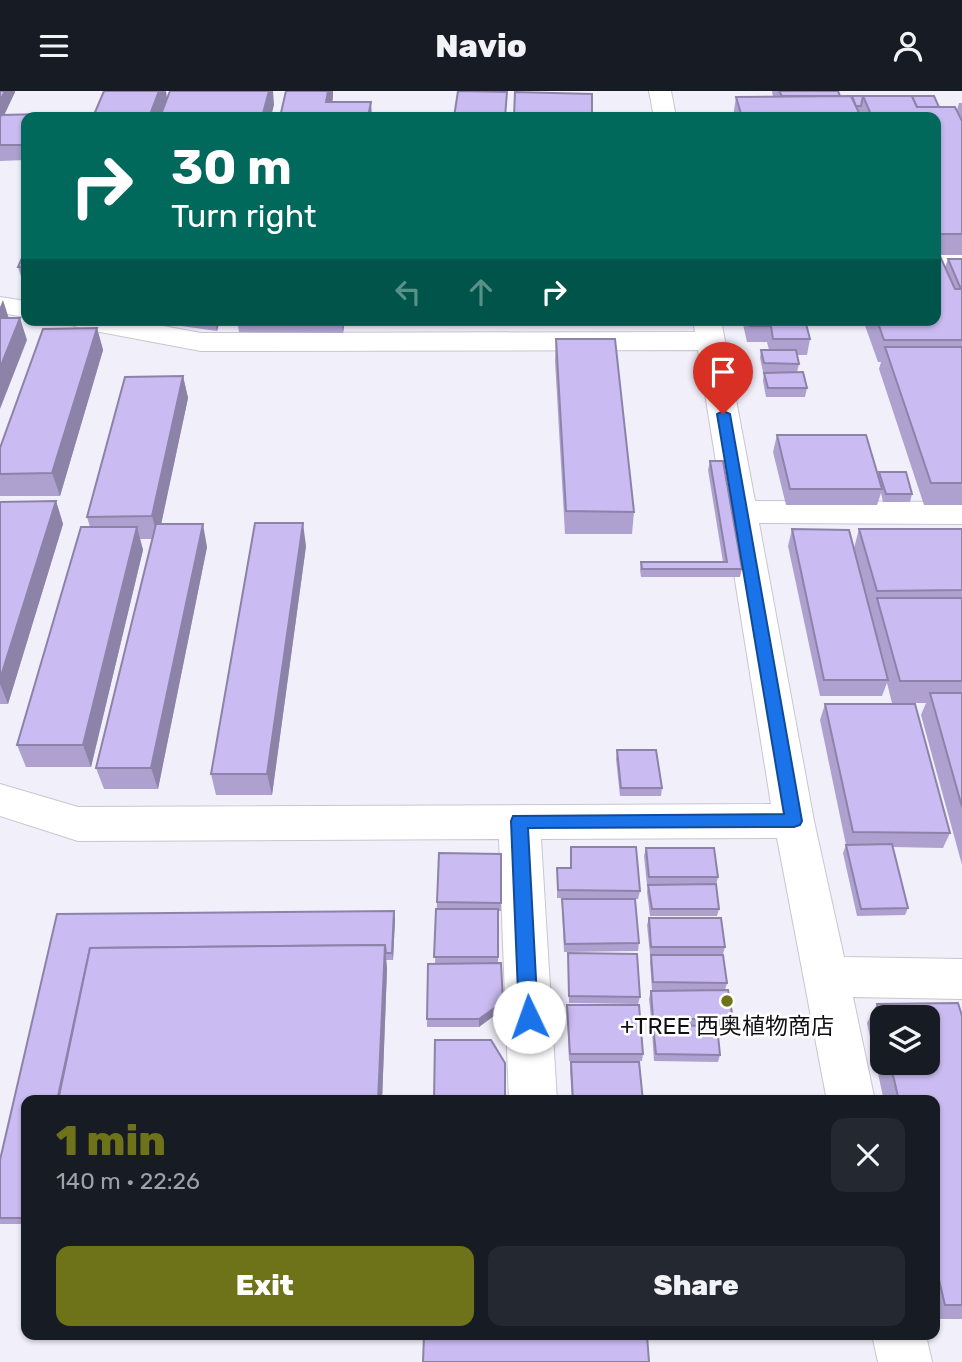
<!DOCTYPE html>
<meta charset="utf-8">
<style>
body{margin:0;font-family:Rubik,"Noto Sans JP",sans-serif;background:#242831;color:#f1f3f6;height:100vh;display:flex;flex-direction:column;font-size:26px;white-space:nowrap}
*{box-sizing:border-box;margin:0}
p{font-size:23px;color:#9ea1a6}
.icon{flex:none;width:38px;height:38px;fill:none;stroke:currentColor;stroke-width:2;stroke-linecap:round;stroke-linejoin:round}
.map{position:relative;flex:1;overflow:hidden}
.drawer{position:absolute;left:21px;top:1004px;width:919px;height:245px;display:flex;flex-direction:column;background:#171b24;border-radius:14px;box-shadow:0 2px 5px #0004}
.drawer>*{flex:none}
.banner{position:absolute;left:21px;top:21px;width:920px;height:214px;border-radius:14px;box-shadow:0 2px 5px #0004;background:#00695c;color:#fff;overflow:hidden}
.fabs{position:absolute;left:870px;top:914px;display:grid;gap:14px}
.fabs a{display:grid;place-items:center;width:70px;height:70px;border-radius:14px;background:#171b24;box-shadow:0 2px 5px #0004;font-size:35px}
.pin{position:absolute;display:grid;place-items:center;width:60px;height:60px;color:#fff;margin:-72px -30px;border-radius:50% 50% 50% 0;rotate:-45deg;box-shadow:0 0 7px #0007}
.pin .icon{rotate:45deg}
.me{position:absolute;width:77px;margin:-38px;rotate:357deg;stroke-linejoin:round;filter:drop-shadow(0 0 5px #0008)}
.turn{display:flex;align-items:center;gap:24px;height:147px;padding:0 35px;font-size:32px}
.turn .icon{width:91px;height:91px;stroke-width:2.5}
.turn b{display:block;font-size:49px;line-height:60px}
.lanes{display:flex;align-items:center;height:66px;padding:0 35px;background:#0003;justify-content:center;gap:35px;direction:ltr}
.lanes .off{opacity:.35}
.round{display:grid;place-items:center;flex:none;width:74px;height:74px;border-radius:14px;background:#242831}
.summary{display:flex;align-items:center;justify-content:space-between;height:119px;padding:0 35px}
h1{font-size:42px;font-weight:800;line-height:52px;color:#6e7218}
.cta{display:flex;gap:14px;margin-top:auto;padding:14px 35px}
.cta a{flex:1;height:80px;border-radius:14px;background:#6e7218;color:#fff;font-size:28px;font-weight:800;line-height:80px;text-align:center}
.cta a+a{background:#242831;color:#f1f3f6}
header{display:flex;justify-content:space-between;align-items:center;height:91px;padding:0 35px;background:#171b24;font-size:32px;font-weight:800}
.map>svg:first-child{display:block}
</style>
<header><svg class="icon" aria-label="menu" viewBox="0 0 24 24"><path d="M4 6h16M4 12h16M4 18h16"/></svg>Navio<svg class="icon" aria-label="person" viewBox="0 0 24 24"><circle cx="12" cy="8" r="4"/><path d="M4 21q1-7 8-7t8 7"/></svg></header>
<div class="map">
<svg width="962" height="1271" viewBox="0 0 962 1271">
<rect width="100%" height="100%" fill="#f1effa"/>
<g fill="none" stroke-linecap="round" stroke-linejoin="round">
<g stroke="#c8c6d1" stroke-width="2">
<g id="minor">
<path d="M 649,0 L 671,0 L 676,26 L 654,26 Z"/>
<rect x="936" y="164" width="26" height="16"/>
<path d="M 0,206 L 26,210 L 26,226 L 0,222 Z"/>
<path d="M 70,229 L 131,229 L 201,242 L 695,241 L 693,229 L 721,229 L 755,410 L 962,411 L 962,433 L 759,432 L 814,730 L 844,866 L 962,868 L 962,908 L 853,906 L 875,1010 L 827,1010 L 777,747 L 541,748 L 557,1010 L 509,1010 L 499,748 L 78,750 L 0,725 L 0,693 L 78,716 L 771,713 L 698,259 L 201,260 L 84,238 L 74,235 Z"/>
<path d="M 872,1244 L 926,1244 L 932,1271 L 878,1271 Z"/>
</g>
</g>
<use href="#minor" fill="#fff" fill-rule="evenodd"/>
</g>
<g fill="#aea1d0" fill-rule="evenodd">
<path d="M 0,0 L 15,1 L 4,24 L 42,23 L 43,26 L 26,26 L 26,69 L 0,70 Z"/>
<path d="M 772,0 L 838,0 L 840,5 L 852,5 L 939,16 L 957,19 L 959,12 L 962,12 L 962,164 L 940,164 L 945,176 L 948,168 L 962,168 L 962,414 L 924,414 L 879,278 L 881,271 L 878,271 L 863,229 L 936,229 L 936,26 L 733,26 L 736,6 L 773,6 Z"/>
<path d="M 26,158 L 26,198 L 25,198 L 18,176 Z"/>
<path d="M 138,229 L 220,229 L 217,240 Z"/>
<path d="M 237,229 L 345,229 L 343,242 L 239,241 Z"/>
<path d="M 348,229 L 421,229 L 420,234 L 348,233 Z"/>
<path d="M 742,229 L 805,229 L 810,248 L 807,264 L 797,264 L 799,273 L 797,281 L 807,297 L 805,306 L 766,306 L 763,290 L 764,282 L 786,281 L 763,281 L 760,267 L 761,259 L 769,259 L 767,251 L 747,251 Z"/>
<path d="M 97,237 L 103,259 L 60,405 L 0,405 L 0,357 Z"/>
<path d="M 556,248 L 634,421 L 632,443 L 565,443 L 555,270 Z"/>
<path d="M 183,285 L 188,307 L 161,433 L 207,456 L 158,698 L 104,698 L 96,677 L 152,448 L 140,448 L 143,459 L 91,676 L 26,676 L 17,654 L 90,436 L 87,426 Z"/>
<path d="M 777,344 L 878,385 L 879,381 L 912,403 L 910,411 L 883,411 L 881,402 L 877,414 L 786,414 L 773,361 Z"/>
<path d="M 710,370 L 742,478 L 740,486 L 641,486 L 640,479 L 641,471 L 723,471 L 708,379 Z"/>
<path d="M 56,410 L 63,433 L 8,613 L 0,613 L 0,411 Z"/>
<path d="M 792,438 L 854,457 L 859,438 L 962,438 L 962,774 L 921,624 L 926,612 L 892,612 L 887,592 L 882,605 L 820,605 L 788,455 Z"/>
<path d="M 306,455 L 272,704 L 216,704 L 211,683 Z"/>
<path d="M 825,613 L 950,742 L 943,757 L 893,756 L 908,817 L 905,824 L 857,825 L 843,762 L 846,754 L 820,629 Z"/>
<path d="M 617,659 L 662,697 L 661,705 L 620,705 L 616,668 Z"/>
<path d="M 571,756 L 640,800 L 638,808 L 557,807 L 557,777 L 570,777 Z"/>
<path d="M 646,757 L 718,786 L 716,794 L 719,818 L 717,825 L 650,825 L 647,801 L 648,794 L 647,794 L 644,765 Z"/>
<path d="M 501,763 L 501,820 L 498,820 L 498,872 L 503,911 L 503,918 L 479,936 L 427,936 L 427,928 L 435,873 L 437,811 Z"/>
<path d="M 562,808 L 639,852 L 638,860 L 564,861 L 562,816 Z"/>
<path d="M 394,820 L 395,828 L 393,869 L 386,869 L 387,878 L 382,1010 L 26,1010 L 26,1133 L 0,1133 L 0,1069 L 57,823 Z"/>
<path d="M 649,827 L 725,856 L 723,863 L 650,863 L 647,834 Z"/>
<path d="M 568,862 L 640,906 L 638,913 L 569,912 Z"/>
<path d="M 651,864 L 727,892 L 725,899 L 733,928 L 731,936 L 717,936 L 720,964 L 718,971 L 654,970 L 652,941 L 653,936 L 652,936 L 649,908 L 651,900 L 716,900 L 652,899 L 650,871 Z"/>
<path d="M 877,913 L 962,925 L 962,1228 L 934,1228 L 934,1010 L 884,1010 L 867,932 ZM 882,926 L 928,971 L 882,971 Z"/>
<path d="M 567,914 L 643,963 L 642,970 L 569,970 L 567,921 Z"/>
<path d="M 571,971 L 643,1010 L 572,1010 L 570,978 Z"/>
</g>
<g fill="#8d83a9">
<path d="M 5,0 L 15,0 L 15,1 L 0,33 L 0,10 Z"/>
<path d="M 159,0 L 166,0 L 167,7 L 161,26 L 149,26 Z"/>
<path d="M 269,0 L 273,0 L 274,14 L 271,26 L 262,26 Z"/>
<path d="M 328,0 L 333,0 L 333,7 L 330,26 L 326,11 Z"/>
<path d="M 371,11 L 372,26 L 368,26 Z"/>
<path d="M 3,209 L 10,231 L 0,242 L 0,216 Z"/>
<path d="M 20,227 L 27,249 L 0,318 L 0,277 Z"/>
<path d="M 215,229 L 220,229 L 217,240 Z"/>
<path d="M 342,229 L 345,229 L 343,242 Z"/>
<path d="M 97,237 L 103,259 L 60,405 L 52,382 Z"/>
<path d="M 183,285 L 188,307 L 158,448 L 152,425 Z"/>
<path d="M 56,410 L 63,433 L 8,613 L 0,593 L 0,588 Z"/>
<path d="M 303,432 L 306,455 L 272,704 L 267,683 Z"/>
<path d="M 203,433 L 207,456 L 158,698 L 151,677 Z"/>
<path d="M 137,436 L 143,459 L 91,676 L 83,654 Z"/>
<path d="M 394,820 L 395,828 L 393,869 L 392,862 Z"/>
<path d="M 385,854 L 387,878 L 382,1010 L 378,1010 Z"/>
<path d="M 503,911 L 503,918 L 479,936 L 479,928 Z"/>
</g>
<g fill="#cabbf2" stroke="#8d83a9" stroke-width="2">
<path d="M 0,0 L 5,0 L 0,10 Z"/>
<path d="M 104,0 L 159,0 L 149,26 L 93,26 Z"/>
<path d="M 170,0 L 269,0 L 262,26 L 160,26 Z"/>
<path d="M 286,0 L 328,0 L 326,11 L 371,11 L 368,26 L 280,26 Z"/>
<path d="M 458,0 L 507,1 L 505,26 L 454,26 Z"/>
<path d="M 779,0 L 838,0 L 840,5 L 782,5 Z"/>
<path d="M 515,1 L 592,3 L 592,26 L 514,26 Z"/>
<path d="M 851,5 L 861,26 L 742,26 L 736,6 Z"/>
<path d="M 852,5 L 863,5 L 861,15 L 856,15 Z"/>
<path d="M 863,5 L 912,5 L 917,16 L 955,16 L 962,30 L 962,143 L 936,143 L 936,26 L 872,26 Z"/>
<path d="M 910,5 L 934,5 L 939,16 L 917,16 L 912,5 Z"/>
<path d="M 42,23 L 41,26 L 26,26 L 26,54 L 0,54 L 0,27 L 1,24 Z"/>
<path d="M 26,158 L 26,176 L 18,176 Z"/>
<path d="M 936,163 L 939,163 L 955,198 L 962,198 L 962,249 L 884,249 L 877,229 L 936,229 Z"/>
<path d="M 948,168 L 962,168 L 962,196 L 960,196 Z"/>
<path d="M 0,227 L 20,227 L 0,277 Z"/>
<path d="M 749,229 L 805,229 L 810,248 L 773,248 L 771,235 L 750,235 Z"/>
<path d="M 97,237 L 52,382 L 0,383 L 0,357 L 43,238 Z"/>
<path d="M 556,248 L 615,248 L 634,421 L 566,420 Z"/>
<path d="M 885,256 L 962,256 L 962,392 L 931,392 Z"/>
<path d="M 761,259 L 796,259 L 799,273 L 764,272 Z"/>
<path d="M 803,281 L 807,297 L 768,297 L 764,282 Z"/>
<path d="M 183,285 L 152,425 L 87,426 L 125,286 Z"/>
<path d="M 777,344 L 866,344 L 882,398 L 790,398 Z"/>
<path d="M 710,370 L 723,370 L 742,478 L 642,478 L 641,471 L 727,471 Z"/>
<path d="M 879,381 L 906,381 L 912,403 L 886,403 Z"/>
<path d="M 56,410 L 0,588 L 0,411 Z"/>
<path d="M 255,432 L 303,432 L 267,683 L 211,683 Z"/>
<path d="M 156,433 L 203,433 L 151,677 L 96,677 Z"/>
<path d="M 81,436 L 137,436 L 83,654 L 17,654 Z"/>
<path d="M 792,438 L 849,439 L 888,589 L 824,589 Z"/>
<path d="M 859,438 L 962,438 L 962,499 L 877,500 Z"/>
<path d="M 877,507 L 962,507 L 962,590 L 900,590 Z"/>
<path d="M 930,602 L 962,602 L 962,716 Z"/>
<path d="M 825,613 L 915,613 L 950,742 L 853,741 Z"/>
<path d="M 617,659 L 656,659 L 662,697 L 621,697 Z"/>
<path d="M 892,753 L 908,817 L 861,818 L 846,754 Z"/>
<path d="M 571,756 L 636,756 L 640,800 L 558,799 L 557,777 L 571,777 Z"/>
<path d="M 646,757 L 714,757 L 718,786 L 649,786 Z"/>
<path d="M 439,762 L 501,763 L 501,812 L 437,811 Z"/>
<path d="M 716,793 L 719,818 L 652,818 L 648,794 Z"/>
<path d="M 562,808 L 635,808 L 639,852 L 565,853 Z"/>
<path d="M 436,818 L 498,818 L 498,866 L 434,866 Z"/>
<path d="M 394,820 L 392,862 L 386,862 L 385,854 L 90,857 L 57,1010 L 26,1010 L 26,1127 L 0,1127 L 0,1069 L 57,823 Z"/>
<path d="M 649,827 L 721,827 L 725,856 L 651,856 Z"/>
<path d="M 385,854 L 378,1010 L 58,1010 L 90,857 Z"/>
<path d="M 568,862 L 637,863 L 640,906 L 569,905 Z"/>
<path d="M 651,864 L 723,864 L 727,892 L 653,891 Z"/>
<path d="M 501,872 L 503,911 L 479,928 L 427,928 L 428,873 Z"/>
<path d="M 728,899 L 733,928 L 653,928 L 651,900 Z"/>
<path d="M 958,912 L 962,925 L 962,1214 L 945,1214 L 934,1168 L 934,1010 L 899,1010 L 890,971 L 928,971 L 928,926 L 882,926 L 882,937 L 877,913 Z"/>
<path d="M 567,914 L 639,914 L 643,963 L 570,963 Z"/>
<path d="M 653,934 L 717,935 L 720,964 L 656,963 Z"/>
<path d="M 435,949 L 491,949 L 505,972 L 505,1010 L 434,1010 Z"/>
<path d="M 571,971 L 639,971 L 643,1010 L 573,1010 Z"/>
<path d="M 424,1244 L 647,1244 L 649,1271 L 423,1271 Z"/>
</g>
<path fill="#1a73e8" stroke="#114b97" stroke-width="2" d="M 723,320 L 730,323 L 802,730 L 800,734 L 794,736 L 528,737 L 538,926 L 535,932 L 529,935 L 522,932 L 519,926 L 511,730 L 513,725 L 784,723 L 717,323 Z"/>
<circle fill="#6e7218" stroke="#fff" stroke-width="2.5" cx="727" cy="910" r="7"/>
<g text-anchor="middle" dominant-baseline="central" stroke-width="5" stroke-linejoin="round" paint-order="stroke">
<g font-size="23" fill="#111014" stroke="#fff">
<text x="727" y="935">+TREE 西奥植物商店</text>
</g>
</g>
</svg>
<div class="fabs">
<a><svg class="icon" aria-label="layers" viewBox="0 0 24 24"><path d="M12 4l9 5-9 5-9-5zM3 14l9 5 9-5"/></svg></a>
</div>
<div class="pin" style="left:723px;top:323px;background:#d93025"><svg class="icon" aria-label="arrive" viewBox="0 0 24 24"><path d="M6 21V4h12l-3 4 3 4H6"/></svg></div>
<svg class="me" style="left:529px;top:926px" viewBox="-20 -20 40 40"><circle r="19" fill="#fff"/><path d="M0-13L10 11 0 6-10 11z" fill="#1a73e8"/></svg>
<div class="banner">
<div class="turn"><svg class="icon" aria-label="right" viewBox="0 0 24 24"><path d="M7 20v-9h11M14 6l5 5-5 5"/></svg><div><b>30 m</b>Turn right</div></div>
<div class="lanes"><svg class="icon off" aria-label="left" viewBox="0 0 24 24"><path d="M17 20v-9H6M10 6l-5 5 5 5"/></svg><svg class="icon off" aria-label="ahead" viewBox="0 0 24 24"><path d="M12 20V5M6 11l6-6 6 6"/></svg><svg class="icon" aria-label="right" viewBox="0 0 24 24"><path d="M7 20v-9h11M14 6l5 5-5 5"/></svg></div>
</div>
<section class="drawer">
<div class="summary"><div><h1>1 min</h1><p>140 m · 22:26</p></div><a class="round"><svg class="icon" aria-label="close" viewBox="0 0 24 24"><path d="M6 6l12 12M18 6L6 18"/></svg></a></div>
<div class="cta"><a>Exit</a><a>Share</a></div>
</section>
</div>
